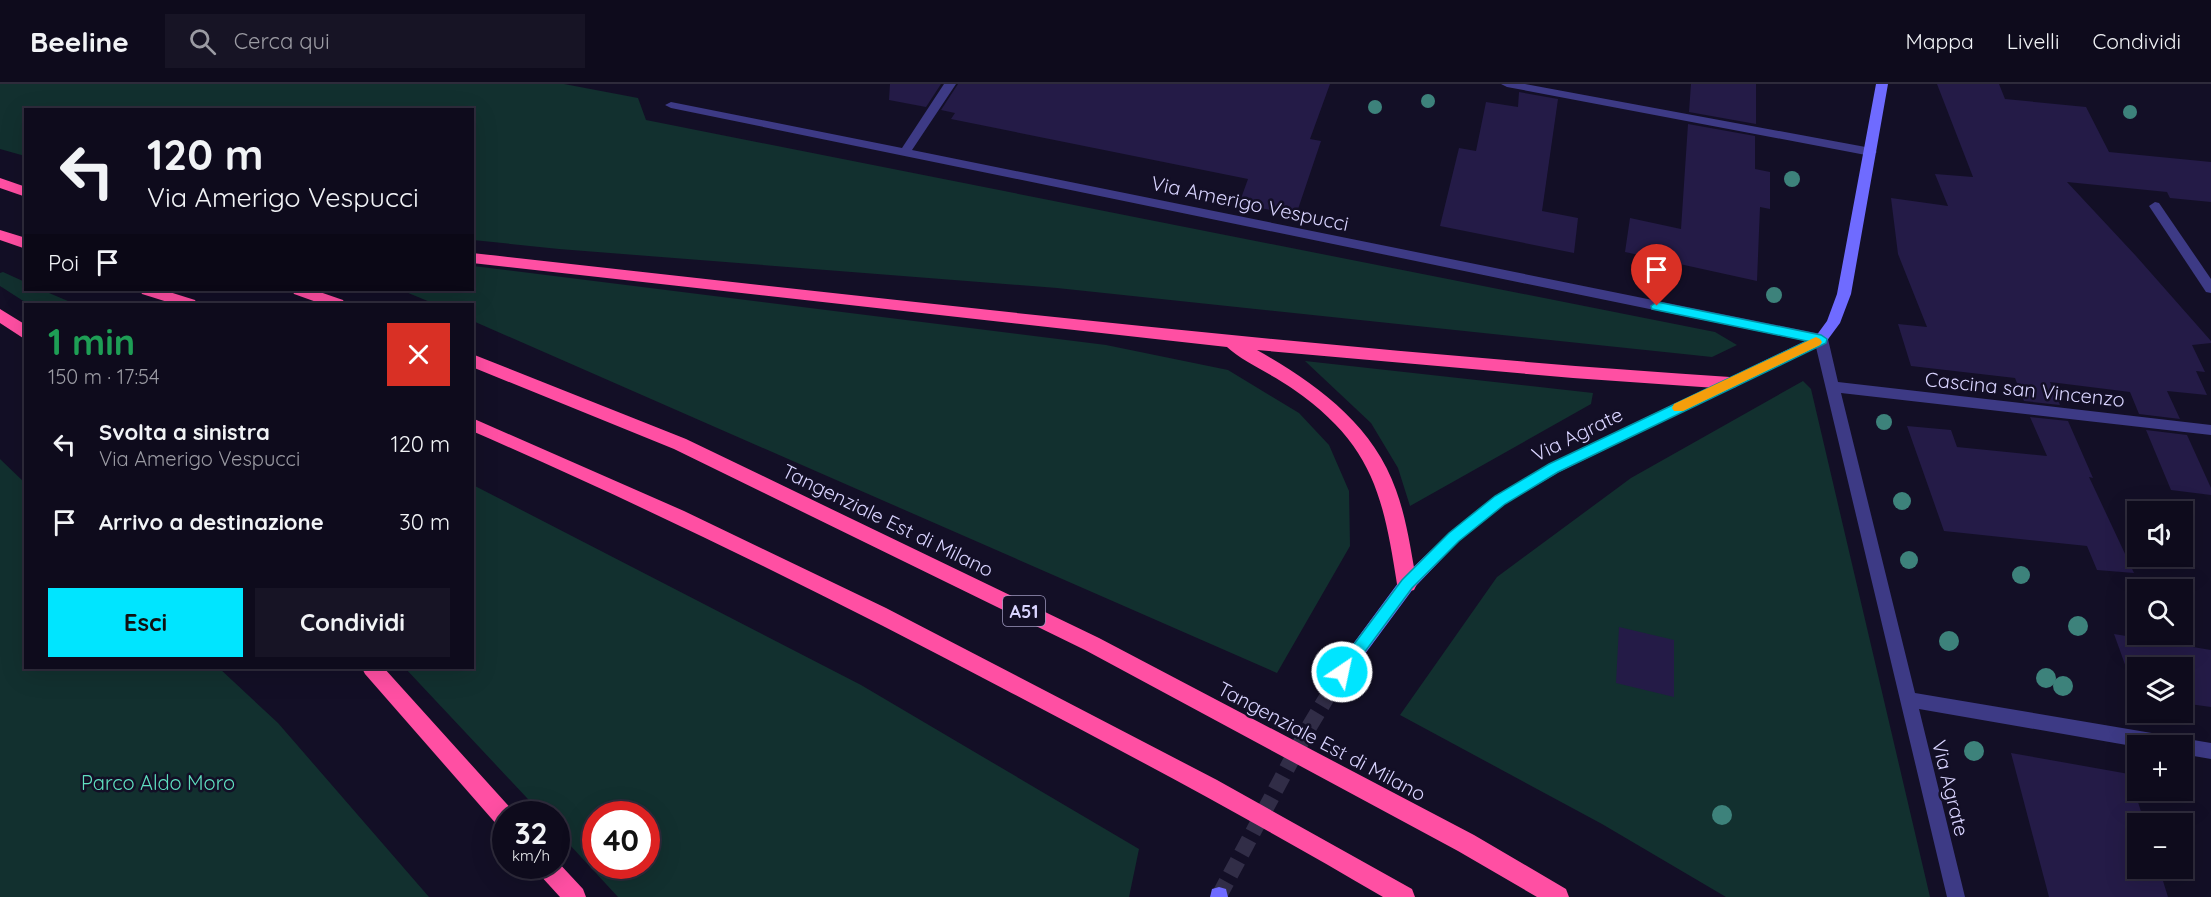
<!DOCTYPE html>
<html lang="it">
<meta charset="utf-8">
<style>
body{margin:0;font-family:Quicksand,sans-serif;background:#171425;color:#f1f3f6;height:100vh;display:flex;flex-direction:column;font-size:22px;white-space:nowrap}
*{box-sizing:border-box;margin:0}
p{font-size:20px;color:#9b9ba3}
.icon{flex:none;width:33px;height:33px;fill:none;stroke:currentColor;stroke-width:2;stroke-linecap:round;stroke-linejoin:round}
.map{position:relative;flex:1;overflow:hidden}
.details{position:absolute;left:24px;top:219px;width:450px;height:366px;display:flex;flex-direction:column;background:#0e0b1c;border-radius:0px;box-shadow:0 6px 24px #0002,0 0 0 2px #2e2b3b}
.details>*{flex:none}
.top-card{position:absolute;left:24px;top:24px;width:450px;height:183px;border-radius:0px;box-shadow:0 6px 24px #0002,0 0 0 2px #2e2b3b;background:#0e0b1c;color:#f1f3f6;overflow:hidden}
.tools{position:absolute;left:2127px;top:417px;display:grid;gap:12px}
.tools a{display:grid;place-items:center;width:66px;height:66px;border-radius:0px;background:#0e0b1c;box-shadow:0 6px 24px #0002,0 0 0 2px #2e2b3b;font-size:30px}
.speed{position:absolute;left:492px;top:717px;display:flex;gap:12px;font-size:30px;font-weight:700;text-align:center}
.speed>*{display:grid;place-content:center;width:78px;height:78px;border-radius:50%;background:#0e0b1c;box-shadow:0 6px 24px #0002,0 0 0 2px #2e2b3b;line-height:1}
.speed small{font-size:15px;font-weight:400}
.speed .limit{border:9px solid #d22;background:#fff;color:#111}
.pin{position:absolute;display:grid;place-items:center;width:51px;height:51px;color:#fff;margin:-62px -26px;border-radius:50% 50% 50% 0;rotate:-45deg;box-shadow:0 0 6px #0007}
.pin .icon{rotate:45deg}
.me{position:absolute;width:66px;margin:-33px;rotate:34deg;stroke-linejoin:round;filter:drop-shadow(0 0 4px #0008)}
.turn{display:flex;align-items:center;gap:21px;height:126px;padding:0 24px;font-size:27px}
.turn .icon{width:78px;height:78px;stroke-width:2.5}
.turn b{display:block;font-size:42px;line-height:51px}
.then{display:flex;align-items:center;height:57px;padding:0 24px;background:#0003;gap:12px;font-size:22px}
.round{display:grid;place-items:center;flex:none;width:63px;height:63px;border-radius:0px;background:#171425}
.headline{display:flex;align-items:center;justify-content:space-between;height:102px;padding:0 24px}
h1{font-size:36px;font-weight:800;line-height:45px;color:#1e9e55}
.action{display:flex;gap:12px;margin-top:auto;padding:12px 24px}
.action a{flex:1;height:69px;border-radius:0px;background:#00e5ff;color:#111;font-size:24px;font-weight:800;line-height:69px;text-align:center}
.action a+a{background:#171425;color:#f1f3f6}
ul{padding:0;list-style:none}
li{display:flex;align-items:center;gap:18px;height:78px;padding:0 24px}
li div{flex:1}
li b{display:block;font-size:22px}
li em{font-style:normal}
header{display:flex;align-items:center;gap:36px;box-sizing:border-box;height:84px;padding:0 30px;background:#0e0b1c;border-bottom:2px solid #2e2b3b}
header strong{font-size:28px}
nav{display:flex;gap:33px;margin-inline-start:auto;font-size:21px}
.search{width:420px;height:54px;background:#171425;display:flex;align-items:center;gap:15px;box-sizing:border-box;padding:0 21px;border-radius:0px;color:#9b9ba3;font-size:22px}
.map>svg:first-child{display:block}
</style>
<header>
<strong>Beeline</strong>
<div class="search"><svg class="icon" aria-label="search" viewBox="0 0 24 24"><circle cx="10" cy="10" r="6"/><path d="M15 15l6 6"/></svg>Cerca qui</div>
<nav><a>Mappa</a><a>Livelli</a><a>Condividi</a></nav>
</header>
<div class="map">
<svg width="2211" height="813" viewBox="0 0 2211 813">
<rect width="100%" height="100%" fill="#130f26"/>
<g fill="#12302f" fill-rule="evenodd">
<path d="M 0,0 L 564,0 L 638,14 L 646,36 L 1715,248 L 1737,261 L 1712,273 L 1057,204 L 559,165 L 473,156 L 472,26 L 26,26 L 25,72 L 0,65 Z"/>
<path d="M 473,182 L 1106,261 L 1228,286 L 1299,329 L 1329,361 L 1349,407 L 1350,462 L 1277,589 L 473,237 L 472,220 L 435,220 L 401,206 L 472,206 Z"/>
<path d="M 3,188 L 25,198 L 26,206 L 42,206 L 75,220 L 28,220 L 0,202 L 0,189 Z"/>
<path d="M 1305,277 L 1593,309 L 1591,320 L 1410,422 L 1398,384 L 1371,339 Z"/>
<path d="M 1803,297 L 1811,305 L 1930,813 L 1726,813 L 1602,740 L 1400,631 L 1497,493 L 1631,394 Z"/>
<path d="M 0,375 L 25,399 L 26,584 L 219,584 L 278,639 L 429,813 L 0,813 Z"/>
<path d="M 473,401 L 861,601 L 1139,765 L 1129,813 L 618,813 L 557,747 L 556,730 L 542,730 L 405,584 L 472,584 ZM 596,730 L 646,730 L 646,782 L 596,782 Z"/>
</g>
<g fill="#241b47">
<path d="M 890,0 L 941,0 L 926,23 L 889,16 Z"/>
<path d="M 958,0 L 1330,0 L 1310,55 L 1321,57 L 1296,131 L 1239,120 L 1248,95 L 951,35 L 955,29 L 941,26 Z"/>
<path d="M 1691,0 L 1756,0 L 1756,40 L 1689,28 Z"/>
<path d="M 1937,0 L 1999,0 L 2005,15 L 2086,23 L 2109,68 L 2211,78 L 2211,118 L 2170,114 L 2167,108 L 2067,98 L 2136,172 L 2211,257 L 2211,259 L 2192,261 L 2205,288 L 2196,287 L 2207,311 L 2167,307 L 2180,335 L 2139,330 L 2130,308 L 2050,298 L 2060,321 L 2024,317 L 2015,294 L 1911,282 L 1898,240 L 1927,243 L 1898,170 L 1891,114 L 1948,122 L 1935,90 L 1973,93 Z"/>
<path d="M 1519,8 L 1558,15 L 1542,127 L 1578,134 L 1574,169 L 1440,142 L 1459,64 L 1476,67 L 1486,18 L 1518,23 Z"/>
<path d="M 1688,40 L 1755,52 L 1755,85 L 1770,88 L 1770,125 L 1760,123 L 1757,197 L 1625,168 L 1630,134 L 1681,145 Z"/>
<path d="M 2030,333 L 2068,337 L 2093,394 L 2089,393 L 2134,489 L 2097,486 L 2087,462 L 1944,447 L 1907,342 L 1951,346 L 1957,363 L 2047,372 Z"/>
<path d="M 2146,346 L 2187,351 L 2211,404 L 2211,411 L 2171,406 Z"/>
<path d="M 1619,543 L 1674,556 L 1674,613 L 1616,599 Z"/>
<path d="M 2114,550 L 2211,566 L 2211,623 L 2182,619 L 2182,584 L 2138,584 L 2138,611 L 2136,611 Z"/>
<path d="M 2011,669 L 2129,690 L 2145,740 L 2138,740 L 2138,784 L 2159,784 L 2168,813 L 2049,813 Z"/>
</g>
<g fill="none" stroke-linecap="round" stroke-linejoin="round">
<path stroke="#312d47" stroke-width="16" stroke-dasharray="16 8" stroke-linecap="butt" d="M 1219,812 L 1309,643 L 1342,588"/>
<g fill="#3d3a85" fill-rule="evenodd">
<path d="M 944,0 L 956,0 L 912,66 L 1821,250 L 1828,255 L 1838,298 L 2211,341 L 2211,351 L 1841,309 L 1915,609 L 2211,659 L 2211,675 L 2182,670 L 2182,662 L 2138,663 L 1919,625 L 1965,813 L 1947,813 L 1815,259 L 671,24 L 665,21 L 671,18 L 902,64 Z"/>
<path d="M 1501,0 L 1525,0 L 1871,64 L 1877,68 L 1871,72 L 1507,3 Z"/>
<path d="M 2155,118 L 2159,119 L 2211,195 L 2211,209 L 2206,208 L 2149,122 Z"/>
</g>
<g fill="#6f6bff" fill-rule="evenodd">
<path d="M 1876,0 L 1888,0 L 1851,210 L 1840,239 L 1826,258 L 1559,388 L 1505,420 L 1459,457 L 1413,505 L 1348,593 L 1342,595 L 1336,593 L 1334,588 L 1336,583 L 1401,495 L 1449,449 L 1495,412 L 1549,380 L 1816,252 L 1827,237 L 1837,210 Z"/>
<path d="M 1219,803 L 1226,805 L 1228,813 L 1210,813 L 1212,805 Z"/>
</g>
<g fill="#ff4fa3" fill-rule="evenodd">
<path d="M 0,94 L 26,103 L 26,113 L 0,104 Z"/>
<path d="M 0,146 L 26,154 L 26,165 L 0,156 Z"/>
<path d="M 472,169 C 891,215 1309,265 1730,293 L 1736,295 L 1738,299 L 1736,303 L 1730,305 L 1573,294 L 1257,266 C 1315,299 1373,340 1396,406 C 1407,436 1411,468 1417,500 L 1414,506 L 1407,508 L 1400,506 L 1397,500 C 1383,410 1372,360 1293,305 C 1274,291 1243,278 1227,263 L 472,179 Z"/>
<path d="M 140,206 L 163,206 L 195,216 L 197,220 L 174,220 L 142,210 Z"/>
<path d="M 292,206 L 314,206 L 343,216 L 345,220 L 322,220 L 294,210 Z"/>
<path d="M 0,225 L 26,241 L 26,256 L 0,239 Z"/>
<path d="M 472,270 L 686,355 L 1099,554 L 1474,751 L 1566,805 L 1569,813 L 1537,813 L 1458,767 L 1085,566 L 674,365 L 472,283 Z"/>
<path d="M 472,334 L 684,427 L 886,524 L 1217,696 L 1412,805 L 1415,813 L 1383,813 C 1259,740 1132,672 1004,605 C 830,513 653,426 472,347 Z"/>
<path d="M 362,584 L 384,584 L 514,728 L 515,730 L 506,730 L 506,745 L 498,742 L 365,590 Z"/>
<path d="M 556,776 L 583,805 L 586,813 L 560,813 L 539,790 L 536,782 L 556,782 Z"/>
</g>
</g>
<g fill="#3d827b">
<circle cx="1428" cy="17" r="7"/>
<circle cx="1375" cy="23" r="7"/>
<circle cx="2130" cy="28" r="7"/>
<circle cx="1792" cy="95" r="8"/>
<circle cx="1774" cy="211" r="8"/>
<circle cx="1884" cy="338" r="8"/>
<circle cx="1902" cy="417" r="9"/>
<circle cx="1909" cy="476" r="9"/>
<circle cx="2021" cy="491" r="9"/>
<circle cx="2078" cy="542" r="10"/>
<circle cx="1949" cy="557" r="10"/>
<circle cx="2046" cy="594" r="10"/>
<circle cx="2063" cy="602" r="10"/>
<circle cx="1974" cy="667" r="10"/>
<circle cx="1722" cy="731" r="10"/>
</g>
<path fill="#00e5ff" stroke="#0095a6" stroke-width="1.5" d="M 1657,218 L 1821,251 L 1827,255 L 1826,259 L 1558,388 L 1505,420 L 1459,457 L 1412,504 L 1347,592 L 1342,594 L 1337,592 L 1334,588 L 1337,583 L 1402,496 L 1449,449 L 1495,412 L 1549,380 L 1807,257 L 1652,225 L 1651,222 Z"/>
<path fill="#f59e0b" d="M 1816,253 L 1820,255 L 1822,258 L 1820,261 L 1683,327 L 1674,327 L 1672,324 L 1674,320 Z"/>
<g text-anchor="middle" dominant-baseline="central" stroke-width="5" stroke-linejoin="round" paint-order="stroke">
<rect fill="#130f26" stroke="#9e99be" stroke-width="1.5" x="1003" y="512" width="42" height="30" rx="4.5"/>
<g font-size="18" font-weight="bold" fill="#d9d4ff">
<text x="1024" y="527">A51</text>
</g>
<g font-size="20" fill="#d9d4ff" stroke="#130f26">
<text transform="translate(1250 119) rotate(12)">Via Amerigo Vespucci</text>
<text transform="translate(2025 305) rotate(6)">Cascina san Vincenzo</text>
<text transform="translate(1577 350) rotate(-26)">Via Agrate</text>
<text transform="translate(888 436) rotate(26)">Tangenziale Est di Milano</text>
<text transform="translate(1322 657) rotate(28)">Tangenziale Est di Milano</text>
<text transform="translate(1951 704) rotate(76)">Via Agrate</text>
</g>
<g font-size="20" fill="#5fe0c0" stroke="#130f26">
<text x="158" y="698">Parco Aldo Moro</text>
</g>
</g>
</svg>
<div class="tools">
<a><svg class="icon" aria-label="sound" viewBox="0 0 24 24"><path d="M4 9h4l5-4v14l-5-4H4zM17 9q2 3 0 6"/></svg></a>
<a><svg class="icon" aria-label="search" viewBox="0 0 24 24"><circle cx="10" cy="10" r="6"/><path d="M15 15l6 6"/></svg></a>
<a><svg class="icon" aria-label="layers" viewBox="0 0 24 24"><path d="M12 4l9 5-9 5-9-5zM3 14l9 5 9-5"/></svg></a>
<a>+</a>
<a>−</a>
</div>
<div class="speed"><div>32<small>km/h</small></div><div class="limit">40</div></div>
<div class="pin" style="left:1657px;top:222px;background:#d93025"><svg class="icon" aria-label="arrive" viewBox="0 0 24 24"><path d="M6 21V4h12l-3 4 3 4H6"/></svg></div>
<svg class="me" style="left:1342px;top:588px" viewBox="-20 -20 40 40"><circle r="17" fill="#00e5ff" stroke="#fff" stroke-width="3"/><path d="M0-11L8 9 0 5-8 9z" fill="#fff"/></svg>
<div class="top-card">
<div class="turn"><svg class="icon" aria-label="left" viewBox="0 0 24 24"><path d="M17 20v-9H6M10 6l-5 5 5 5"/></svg><div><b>120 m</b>Via Amerigo Vespucci</div></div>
<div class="then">Poi<svg class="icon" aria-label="arrive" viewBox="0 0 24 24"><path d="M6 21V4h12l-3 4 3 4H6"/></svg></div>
</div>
<section class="details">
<div class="headline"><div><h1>1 min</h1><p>150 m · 17:54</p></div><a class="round" style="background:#d93025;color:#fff"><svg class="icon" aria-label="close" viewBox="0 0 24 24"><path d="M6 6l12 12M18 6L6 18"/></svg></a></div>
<ul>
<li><svg class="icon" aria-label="left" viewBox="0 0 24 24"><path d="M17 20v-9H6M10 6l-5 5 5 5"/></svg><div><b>Svolta a sinistra</b><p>Via Amerigo Vespucci</p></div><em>120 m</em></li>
<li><svg class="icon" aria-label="arrive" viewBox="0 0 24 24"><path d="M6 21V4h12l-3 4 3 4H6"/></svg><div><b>Arrivo a destinazione</b></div><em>30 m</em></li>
</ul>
<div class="action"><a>Esci</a><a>Condividi</a></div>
</section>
</div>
